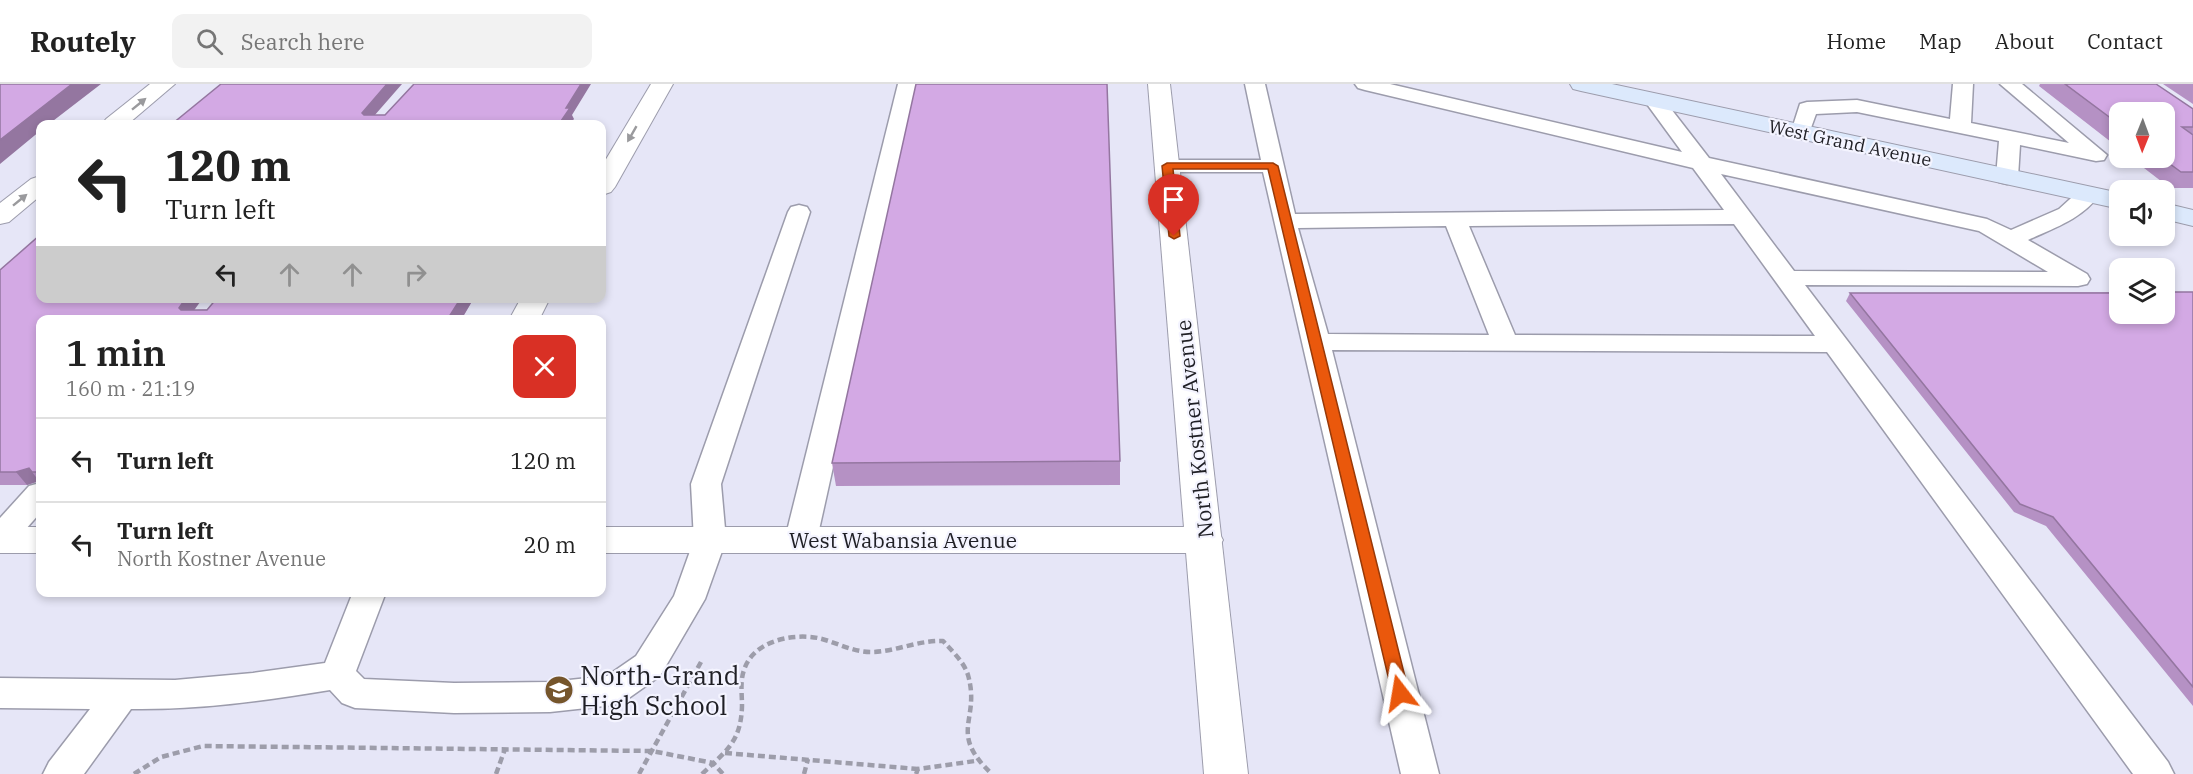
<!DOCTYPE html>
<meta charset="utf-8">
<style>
body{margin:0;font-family:"IBM Plex Serif",serif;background:#f2f2f2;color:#222;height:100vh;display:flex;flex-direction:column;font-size:22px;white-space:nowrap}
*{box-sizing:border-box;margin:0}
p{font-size:20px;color:#767676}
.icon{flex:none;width:33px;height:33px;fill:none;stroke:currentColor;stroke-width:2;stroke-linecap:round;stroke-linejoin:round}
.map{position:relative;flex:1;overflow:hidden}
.details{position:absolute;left:36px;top:231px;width:570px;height:282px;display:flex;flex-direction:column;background:#fff;border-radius:12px;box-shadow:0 3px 9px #0003}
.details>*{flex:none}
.banner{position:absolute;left:36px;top:36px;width:570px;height:183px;border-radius:12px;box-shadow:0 3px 9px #0003;background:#fff;color:#222;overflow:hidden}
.needle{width:39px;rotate:181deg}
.tools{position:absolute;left:2109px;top:18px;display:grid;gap:12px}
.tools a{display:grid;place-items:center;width:66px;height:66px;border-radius:12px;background:#fff;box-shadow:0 3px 9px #0003;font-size:30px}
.pin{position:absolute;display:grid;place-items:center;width:51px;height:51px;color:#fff;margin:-62px -26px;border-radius:50% 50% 50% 0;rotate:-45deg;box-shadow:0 0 6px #0007}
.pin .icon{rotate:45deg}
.me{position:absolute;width:66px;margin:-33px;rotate:346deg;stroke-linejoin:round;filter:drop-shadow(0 0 4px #0008)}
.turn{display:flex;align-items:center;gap:21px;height:126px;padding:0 30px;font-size:27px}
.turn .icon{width:78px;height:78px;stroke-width:2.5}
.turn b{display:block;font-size:42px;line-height:51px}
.lanes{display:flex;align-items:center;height:57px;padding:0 30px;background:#0003;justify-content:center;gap:30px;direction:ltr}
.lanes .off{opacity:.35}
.round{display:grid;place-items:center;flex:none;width:63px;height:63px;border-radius:12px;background:#f2f2f2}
.headline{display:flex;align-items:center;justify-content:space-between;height:102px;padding:0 30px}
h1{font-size:36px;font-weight:600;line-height:45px}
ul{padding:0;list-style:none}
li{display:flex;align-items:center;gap:18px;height:84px;padding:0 30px;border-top:2px solid #e0e0e0}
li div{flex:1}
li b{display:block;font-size:22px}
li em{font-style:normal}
header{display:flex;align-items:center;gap:36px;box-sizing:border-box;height:84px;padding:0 30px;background:#fff;border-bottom:2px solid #e0e0e0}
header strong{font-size:28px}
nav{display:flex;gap:33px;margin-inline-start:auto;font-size:21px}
.search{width:420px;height:54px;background:#f2f2f2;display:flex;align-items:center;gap:15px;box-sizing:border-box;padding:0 21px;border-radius:12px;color:#767676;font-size:22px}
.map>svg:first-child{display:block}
</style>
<header>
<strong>Routely</strong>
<div class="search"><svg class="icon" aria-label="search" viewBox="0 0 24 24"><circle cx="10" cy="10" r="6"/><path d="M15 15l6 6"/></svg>Search here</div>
<nav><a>Home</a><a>Map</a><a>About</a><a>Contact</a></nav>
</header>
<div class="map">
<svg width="2193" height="690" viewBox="0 0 2193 690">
<rect width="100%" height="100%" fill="#e6e6f7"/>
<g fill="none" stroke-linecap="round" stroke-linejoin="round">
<g stroke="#9c9cac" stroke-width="3">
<g id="service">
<path d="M 898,0 L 918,0 L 817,455 L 812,463 L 801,467 L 790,463 L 785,455 Z"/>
<path d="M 1245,0 L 1265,0 L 1295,130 L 1724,126 L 1693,84 L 1365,6 L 1358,4 L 1355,0 L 1390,0 L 1682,68 L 1644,16 L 1647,12 L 1661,12 L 1709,74 L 1987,135 L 2011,146 L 2059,125 L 2080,106 L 2088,104 L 2096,106 L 2099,111 C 2082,135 2054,144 2028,156 L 2087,190 L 2090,195 L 2087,200 L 2078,202 L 1805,201 L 2168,678 L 2174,690 L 2133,690 L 1827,268 L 1332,266 L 1439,690 L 1401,690 L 1263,88 L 1167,88 L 1159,87 L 1156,82 L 1159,77 L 1167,76 L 1261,76 ZM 1721,90 L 1979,147 L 2048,188 L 1794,187 ZM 1734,140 L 1815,252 L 1515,251 L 1469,142 ZM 1446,142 L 1489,251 L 1328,250 L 1298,144 Z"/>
<path d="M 1953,0 L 1973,0 L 1971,39 L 2069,59 L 2000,0 L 2022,0 L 2107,71 L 2104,76 L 2096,77 L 2020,61 L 2018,93 L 2015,98 L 2007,100 L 1999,98 L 1996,93 L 1999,57 L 1857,28 L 1816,30 L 1808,52 L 1801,54 L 1794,52 L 1791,48 L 1800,20 L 1807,18 L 1857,16 L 1950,35 Z"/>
<path d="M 799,121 L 807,123 L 810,128 L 721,400 L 726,456 L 705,515 L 660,592 L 626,616 L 614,621 L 550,628 L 454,629 L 355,624 L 342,619 L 330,606 C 264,617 198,626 131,625 L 84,690 L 43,690 L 49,678 L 90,625 L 0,624 L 0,594 L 175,596 L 253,589 L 325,579 L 353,508 L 386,508 L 356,587 L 364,595 L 454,599 L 550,598 L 607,592 L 636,572 L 674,512 L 694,456 L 691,400 L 788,128 L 791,123 Z"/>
<path d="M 40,399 L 40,429 L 11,462 L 0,466 L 0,434 L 29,402 Z"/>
</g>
</g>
<g stroke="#9c9cac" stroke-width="2">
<g id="minor">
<path d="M 150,0 L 175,0 L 128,40 L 102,40 L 106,35 Z"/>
<path d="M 651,0 L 673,0 L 615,103 L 611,108 L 602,111 L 602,82 Z"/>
<path d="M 40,92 L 40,112 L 9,138 L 0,140 L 0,119 L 31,95 Z"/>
<path d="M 521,214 L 550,214 L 539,236 L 509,236 Z"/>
<rect x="0" y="443" width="40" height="26"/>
<path d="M 602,443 L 1205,443 L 1218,447 L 1223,456 L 1218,465 L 1205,469 L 602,469 Z"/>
</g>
</g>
<g stroke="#9c9cac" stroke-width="2">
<path id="tertiary" d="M 1148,0 L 1170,0 L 1248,690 L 1204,690 Z"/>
</g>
<g stroke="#9c9cac" stroke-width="2">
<g id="secondary">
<path d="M 1570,0 L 1612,0 L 2120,109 L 2120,125 L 1581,7 L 1573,5 Z"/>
<path d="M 2164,119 L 2193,126 L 2193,142 L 2164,135 Z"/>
</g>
</g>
<g stroke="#9d9daa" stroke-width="4.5" stroke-dasharray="7 4" stroke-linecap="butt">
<path d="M 725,669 L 918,685"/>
<path d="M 134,690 L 161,673 L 203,662 L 652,667 L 713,679 L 723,690"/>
<path d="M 496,690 L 505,665"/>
<path d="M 639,690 L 701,578"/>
<path d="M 702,690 C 726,667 741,658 742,622 C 742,610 740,597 744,586 C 753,557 792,549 818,554 C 836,558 852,568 871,568 C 895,568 918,556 943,557 C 952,567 964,578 968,591 C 981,637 947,648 992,690"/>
<path d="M 804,690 L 808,675"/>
<path d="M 916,690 L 918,685 L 975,677"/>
</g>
<use href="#service" fill="#fff" fill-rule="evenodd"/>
<use href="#minor" fill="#fff" fill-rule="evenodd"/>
<use href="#tertiary" fill="#fff" fill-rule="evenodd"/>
<use href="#secondary" fill="#dce9fc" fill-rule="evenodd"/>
</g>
<g fill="#b591c4">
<path d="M 2040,0 L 2156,0 L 2193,25 L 2193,104 L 2170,104 L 2131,74 L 2164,74 L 2120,28 L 2120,65 L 2039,2 Z"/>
<path d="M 2163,0 L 2193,0 L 2193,20 Z"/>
<path d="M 0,186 L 195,226 L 474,214 L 461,236 L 40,236 L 40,399 L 39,397 L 27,401 L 0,401 Z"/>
<path d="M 2193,208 L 2193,622 L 2046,442 L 2014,428 L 1846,217 L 1850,209 Z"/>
<path d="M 1120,377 L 1120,401 L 836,402 L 832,379 Z"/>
</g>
<g fill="#9476a0">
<path d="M 72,0 L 101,0 L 49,40 L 40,40 L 40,47 L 0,80 L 0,56 Z"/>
<path d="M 387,0 L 402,0 L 367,40 L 362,29 Z"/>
<path d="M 581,0 L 591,0 L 572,31 L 574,35 L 570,40 L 559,40 L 566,24 Z"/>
<path d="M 186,214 L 203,214 L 187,236 L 179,224 Z"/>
<path d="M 461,214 L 474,214 L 461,236 L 447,236 Z"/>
<path d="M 29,384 L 39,397 L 27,401 L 16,388 Z"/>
</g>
<g fill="#d3a9e4" stroke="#9476a0" stroke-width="1.5">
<path d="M 0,0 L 72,0 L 0,56 Z"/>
<path d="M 221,0 L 387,0 L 362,29 L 364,31 L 385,31 L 414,0 L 581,0 L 566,24 L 570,24 L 559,40 L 172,40 Z"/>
<path d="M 916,0 L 1107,0 L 1120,377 L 832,379 Z"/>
<path d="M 2065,0 L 2156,0 L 2193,25 L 2193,43 L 2182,43 L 2193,51 L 2193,88 L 2181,88 L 2162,74 L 2164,74 L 2164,28 L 2120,28 L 2120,41 Z"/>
<path d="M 40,151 L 40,214 L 186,214 L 179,224 L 181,226 L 207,226 L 217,214 L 461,214 L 447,236 L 40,236 L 40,388 L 32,388 L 29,384 L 16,388 L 0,388 L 0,186 Z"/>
<path d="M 2164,208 L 2193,208 L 2193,603 L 2053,433 L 2020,420 L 1850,209 L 2120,209 L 2120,230 L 2164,230 Z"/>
</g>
<defs><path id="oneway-solid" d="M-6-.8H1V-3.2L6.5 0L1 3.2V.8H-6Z" transform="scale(1.5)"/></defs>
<g fill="#9a9a9d">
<use href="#oneway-solid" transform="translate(139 20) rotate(-39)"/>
<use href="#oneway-solid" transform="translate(632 50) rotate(120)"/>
<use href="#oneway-solid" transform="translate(20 116) rotate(-39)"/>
</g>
<path fill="#ea580c" stroke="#983908" stroke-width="1.5" d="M 1167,79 L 1273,79 L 1278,82 L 1409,609 L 1406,614 L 1400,616 L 1394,614 L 1392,609 L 1268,85 L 1173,85 L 1180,152 L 1174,155 L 1169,152 L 1162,82 Z"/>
<defs>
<g id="school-disc" transform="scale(1.5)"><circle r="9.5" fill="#75552b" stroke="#f4f4ff"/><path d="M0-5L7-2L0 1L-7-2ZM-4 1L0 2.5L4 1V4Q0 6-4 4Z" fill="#fff"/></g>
</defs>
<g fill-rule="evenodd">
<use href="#school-disc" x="559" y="606"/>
</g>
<g text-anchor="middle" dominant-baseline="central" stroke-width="4.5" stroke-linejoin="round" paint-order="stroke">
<g font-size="18" fill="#1f1f25" stroke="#f4f4ff">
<text transform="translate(1850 59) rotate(12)">West Grand Avenue</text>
</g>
<g font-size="21" fill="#1f1f25" stroke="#f4f4ff">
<text transform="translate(1194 345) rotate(-96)">North Kostner Avenue</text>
<text x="903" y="456">West Wabansia Avenue</text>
</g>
<g font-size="26" fill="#1f1f25" stroke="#f4f4ff" text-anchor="start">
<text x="580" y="591">North-Grand<tspan x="580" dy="30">High School</tspan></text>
</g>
</g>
</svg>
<div class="tools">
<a><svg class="needle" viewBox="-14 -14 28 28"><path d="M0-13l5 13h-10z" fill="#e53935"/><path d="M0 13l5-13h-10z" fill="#767676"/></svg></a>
<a><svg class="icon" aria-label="sound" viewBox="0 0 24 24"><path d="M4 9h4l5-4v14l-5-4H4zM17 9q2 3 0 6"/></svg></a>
<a><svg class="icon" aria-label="layers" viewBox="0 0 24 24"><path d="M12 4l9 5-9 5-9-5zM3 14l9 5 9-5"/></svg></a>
</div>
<div class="pin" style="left:1174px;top:152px;background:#d93025"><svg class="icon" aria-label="arrive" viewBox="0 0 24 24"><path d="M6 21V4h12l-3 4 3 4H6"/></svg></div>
<svg class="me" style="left:1400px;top:609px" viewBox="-20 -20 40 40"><path d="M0-17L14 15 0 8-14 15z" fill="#ea580c" stroke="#fff" stroke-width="4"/></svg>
<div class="banner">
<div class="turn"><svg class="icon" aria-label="left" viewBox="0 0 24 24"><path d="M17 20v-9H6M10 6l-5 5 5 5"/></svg><div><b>120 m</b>Turn left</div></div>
<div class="lanes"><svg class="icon" aria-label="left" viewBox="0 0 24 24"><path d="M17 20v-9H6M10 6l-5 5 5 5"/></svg><svg class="icon off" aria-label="ahead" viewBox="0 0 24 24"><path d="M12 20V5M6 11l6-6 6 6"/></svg><svg class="icon off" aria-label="ahead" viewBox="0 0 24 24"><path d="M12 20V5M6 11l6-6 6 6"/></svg><svg class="icon off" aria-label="right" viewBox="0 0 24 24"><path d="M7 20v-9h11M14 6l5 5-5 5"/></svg></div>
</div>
<section class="details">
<div class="headline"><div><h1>1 min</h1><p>160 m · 21:19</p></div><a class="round" style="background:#d93025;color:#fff"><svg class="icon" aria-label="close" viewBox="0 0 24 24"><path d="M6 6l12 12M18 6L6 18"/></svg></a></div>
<ul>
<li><svg class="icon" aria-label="left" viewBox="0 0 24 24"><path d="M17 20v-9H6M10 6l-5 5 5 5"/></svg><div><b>Turn left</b></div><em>120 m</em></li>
<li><svg class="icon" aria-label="left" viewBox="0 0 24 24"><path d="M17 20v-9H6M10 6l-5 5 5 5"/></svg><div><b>Turn left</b><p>North Kostner Avenue</p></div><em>20 m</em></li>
</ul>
</section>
</div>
